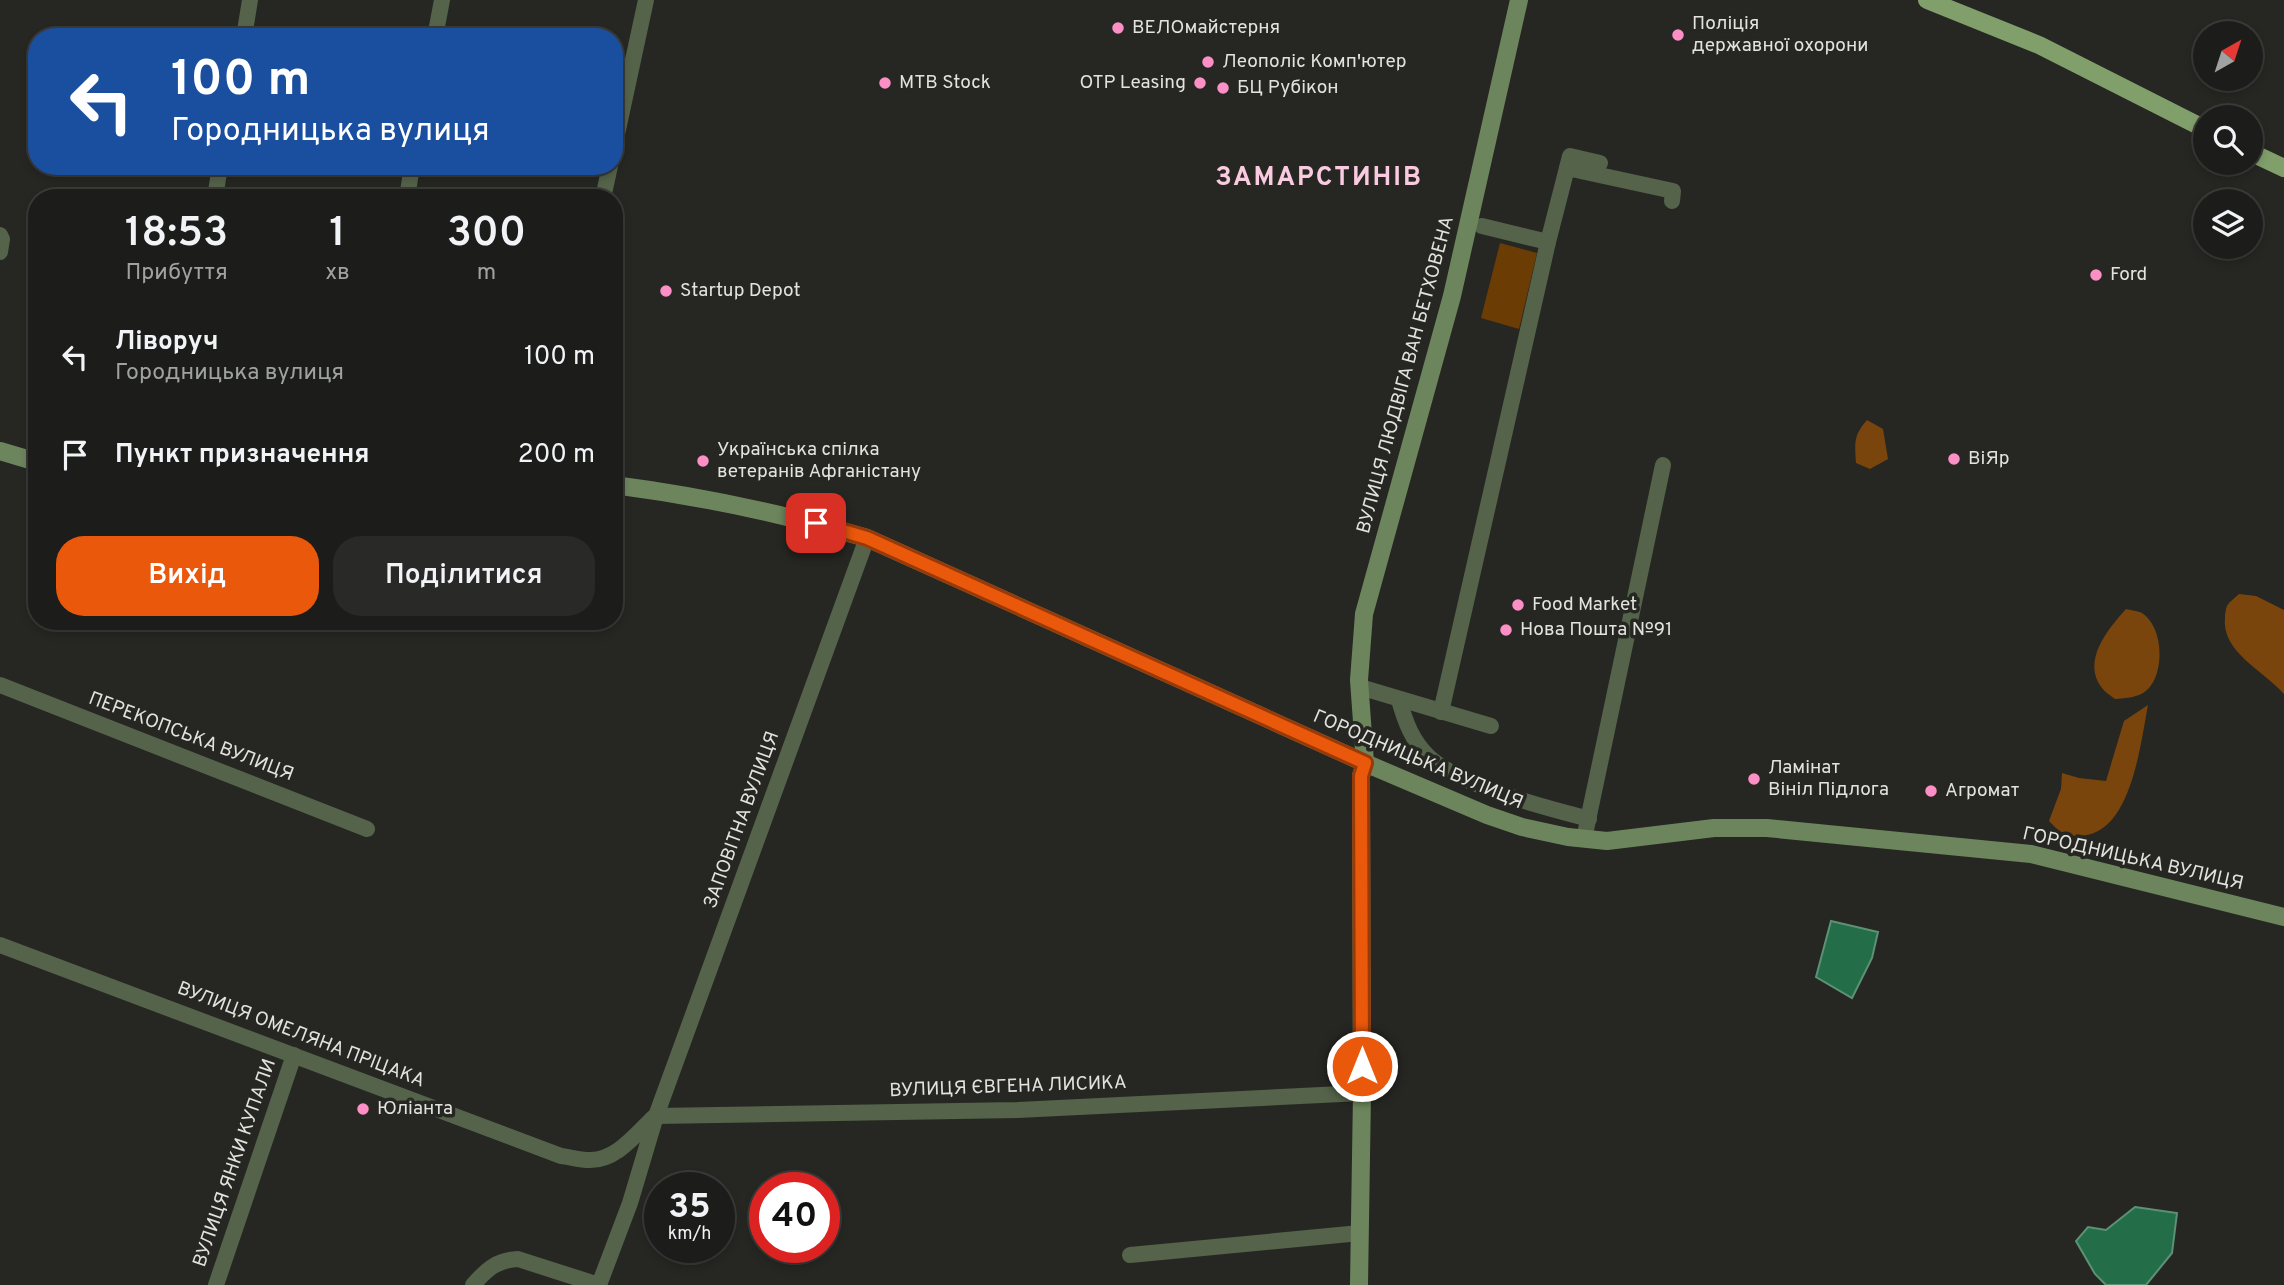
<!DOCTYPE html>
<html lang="uk">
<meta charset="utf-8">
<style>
body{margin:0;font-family:Overpass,sans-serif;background:#292a27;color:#f1f3f6;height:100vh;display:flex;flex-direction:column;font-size:26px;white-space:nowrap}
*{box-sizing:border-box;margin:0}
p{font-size:23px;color:#a0a2a2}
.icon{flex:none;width:38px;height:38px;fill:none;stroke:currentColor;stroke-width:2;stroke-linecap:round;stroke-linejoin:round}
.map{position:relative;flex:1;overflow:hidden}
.sheet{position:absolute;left:28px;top:189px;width:595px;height:441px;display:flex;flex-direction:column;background:#1c1d1a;border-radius:28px;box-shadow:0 4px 10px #0003,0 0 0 2px #3a3b39}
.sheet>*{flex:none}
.hud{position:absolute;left:28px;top:28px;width:595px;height:147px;border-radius:28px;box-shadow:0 4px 10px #0003,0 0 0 2px #3a3b39;background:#1a4fa0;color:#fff;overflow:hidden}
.needle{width:46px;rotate:39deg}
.fabs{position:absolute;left:2193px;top:21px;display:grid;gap:14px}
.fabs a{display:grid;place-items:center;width:70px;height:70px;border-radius:50%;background:#1c1d1a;box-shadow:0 4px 10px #0003,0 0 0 2px #3a3b39;font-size:35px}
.speed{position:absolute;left:644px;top:1172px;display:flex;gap:14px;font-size:35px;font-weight:700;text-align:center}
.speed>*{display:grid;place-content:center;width:91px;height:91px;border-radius:50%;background:#1c1d1a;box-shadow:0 4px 10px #0003,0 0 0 2px #3a3b39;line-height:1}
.speed small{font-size:18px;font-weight:400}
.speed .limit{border:10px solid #d22;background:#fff;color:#111}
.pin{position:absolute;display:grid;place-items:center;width:60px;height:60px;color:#fff;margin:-30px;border-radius:14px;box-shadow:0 4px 10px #0006}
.me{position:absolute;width:77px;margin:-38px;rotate:0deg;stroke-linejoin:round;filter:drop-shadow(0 0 5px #0008)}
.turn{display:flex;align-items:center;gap:24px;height:147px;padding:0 28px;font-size:32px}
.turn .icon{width:91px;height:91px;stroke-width:2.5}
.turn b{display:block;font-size:49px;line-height:60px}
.eta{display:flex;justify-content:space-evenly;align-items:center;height:119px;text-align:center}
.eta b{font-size:42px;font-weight:600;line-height:49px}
.action{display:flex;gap:14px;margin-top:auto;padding:14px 28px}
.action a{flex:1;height:80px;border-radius:28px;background:#ea580c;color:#fff;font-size:28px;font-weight:600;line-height:80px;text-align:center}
.action a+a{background:#292a27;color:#f1f3f6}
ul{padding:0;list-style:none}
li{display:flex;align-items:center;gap:21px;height:98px;padding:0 28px}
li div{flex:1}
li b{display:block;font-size:26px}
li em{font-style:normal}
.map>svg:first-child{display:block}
</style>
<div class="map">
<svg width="2284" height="1285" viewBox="0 0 2284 1285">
<rect width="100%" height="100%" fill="#262722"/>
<path fill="#6c3c05" d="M 1500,243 L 1537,253 L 1519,329 L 1481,318 Z"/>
<g fill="#79450d">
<path d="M 1867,420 L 1883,429 L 1888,459 L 1870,469 L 1856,463 C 1855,443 1853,436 1867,420 Z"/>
<path d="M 2239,594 L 2256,596 L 2284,610 L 2284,694 C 2263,670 2221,652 2225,617 C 2225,614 2226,608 2227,606 C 2229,602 2236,597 2239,594 Z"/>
<path d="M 2126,609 C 2130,610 2138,611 2142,613 C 2164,627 2165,674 2147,690 C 2138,698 2126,698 2115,699 C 2111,696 2105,692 2102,688 C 2081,661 2108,629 2126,609 Z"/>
<path d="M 2148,705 C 2141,741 2132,827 2087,835 C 2068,838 2061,834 2049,821 L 2061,789 L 2062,773 L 2079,778 L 2106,781 L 2124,721 Z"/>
</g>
<g fill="#236e48" stroke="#5c9175" stroke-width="2">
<path d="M 1831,921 L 1878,932 L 1872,958 L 1852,998 L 1816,977 Z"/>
<path d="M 2135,1207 L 2177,1213 L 2172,1253 L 2146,1285 L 2106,1285 L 2095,1274 L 2076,1241 L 2088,1227 L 2106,1230 Z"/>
</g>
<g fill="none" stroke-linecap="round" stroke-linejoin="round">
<g stroke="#54634a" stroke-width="16">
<path d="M 244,37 L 250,0"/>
<path d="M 435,37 L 442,0"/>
<path d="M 614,148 L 646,0"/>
<path d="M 1567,168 L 1570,156 L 1600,163"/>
<path d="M 215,198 L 220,166"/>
<path d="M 407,198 L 412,166"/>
<path d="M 603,198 L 610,166"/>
<path d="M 1482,226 L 1548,242 L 1567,168 L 1673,191 L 1672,201"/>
<path d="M 0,235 L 2,239 L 0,252"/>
<path d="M 0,685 L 367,829"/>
<path d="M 1360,687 L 1491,726"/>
<path d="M 1399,700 C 1405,721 1412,741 1429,757 C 1460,786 1547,808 1589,819"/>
<path d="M 1441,712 L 1548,242"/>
<path d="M 1584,839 L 1663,465"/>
<path d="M 0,945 L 561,1156 C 570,1157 580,1160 589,1160 C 616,1161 636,1134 654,1117"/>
<path d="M 656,1116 L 1018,1110 L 1362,1093"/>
<path d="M 1130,1255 L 1360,1233"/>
<path d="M 216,1285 L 294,1055"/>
<path d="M 473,1285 C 487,1269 497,1260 518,1259 L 599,1285 L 630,1203 L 656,1116 L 867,538"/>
</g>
<g stroke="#6d855d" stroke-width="18">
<path d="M 0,451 L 37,462"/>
<path d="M 614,485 C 700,496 784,514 867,538 L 1365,763 L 1487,815 L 1522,827 L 1568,837 L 1607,841 L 1714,828 L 1767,828 L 2031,854 L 2284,917"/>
<path d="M 1359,1285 L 1362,1093 L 1361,776 L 1365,763 L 1359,680 L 1364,614 L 1452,296 L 1519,0"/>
</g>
<g stroke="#819f6b" stroke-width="18">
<path d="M 1927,0 L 2039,45 L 2205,129"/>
<path d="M 2250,152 L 2284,168"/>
</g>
</g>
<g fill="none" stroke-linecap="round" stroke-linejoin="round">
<g stroke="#983908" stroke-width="18">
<path id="route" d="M 816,523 L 867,538 L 1365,763 L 1361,776 L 1362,1066"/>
</g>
<use href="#route" stroke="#ea580c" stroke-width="12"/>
</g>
<g fill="#fb8fc6" stroke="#262722" stroke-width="2.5">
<circle cx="1118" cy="28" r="7"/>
<circle cx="1678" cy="35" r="7"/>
<circle cx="1208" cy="62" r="7"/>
<circle cx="885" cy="83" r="7"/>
<circle cx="1200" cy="83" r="7"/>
<circle cx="1223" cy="88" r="7"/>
<circle cx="2096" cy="275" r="7"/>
<circle cx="666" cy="291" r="7"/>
<circle cx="1954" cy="459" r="7"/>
<circle cx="703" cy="461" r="7"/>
<circle cx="1518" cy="605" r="7"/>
<circle cx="1506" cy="630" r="7"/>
<circle cx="1754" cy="779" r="7"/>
<circle cx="1931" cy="791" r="7"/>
<circle cx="363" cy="1109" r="7"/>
</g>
<g text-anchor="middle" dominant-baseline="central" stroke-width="7" stroke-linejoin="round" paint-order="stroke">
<g font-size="19" fill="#e2e2df" stroke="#262722" text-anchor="start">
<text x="1692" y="24">Поліція<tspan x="1692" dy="22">державної охорони</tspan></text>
<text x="1132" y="28">ВЕЛОмайстерня</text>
<text x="1222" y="62">Леополіс Комп'ютер</text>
<text x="899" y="83">MTB Stock</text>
<text x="1186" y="83" text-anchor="end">OTP Leasing</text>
<text x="1237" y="88">БЦ Рубікон</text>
<text x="2110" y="275">Ford</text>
<text x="680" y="291">Startup Depot</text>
<text x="717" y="450">Українська спілка<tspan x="717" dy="22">ветеранів Афганістану</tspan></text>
<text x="1968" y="459">ВіЯр</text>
<text x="1532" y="605">Food Market</text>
<text x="1520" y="630">Нова Пошта №91</text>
<text x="1768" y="768">Ламінат<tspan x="1768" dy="22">Вініл Підлога</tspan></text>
<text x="1945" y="791">Агромат</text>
<text x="377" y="1109">Юліанта</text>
</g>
<g font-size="19" fill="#e2e2df" stroke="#262722">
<text transform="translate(1406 375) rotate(-75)">ВУЛИЦЯ ЛЮДВІГА ВАН БЕТХОВЕНА</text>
<text transform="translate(191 737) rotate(21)">ПЕРЕКОПСЬКА ВУЛИЦЯ</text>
<text transform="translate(1418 760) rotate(23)">ГОРОДНИЦЬКА ВУЛИЦЯ</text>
<text transform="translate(742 820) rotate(-70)">ЗАПОВІТНА ВУЛИЦЯ</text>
<text transform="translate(2133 859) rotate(13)">ГОРОДНИЦЬКА ВУЛИЦЯ</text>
<text transform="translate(301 1035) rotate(21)">ВУЛИЦЯ ОМЕЛЯНА ПРІЦАКА</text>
<text transform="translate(1008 1087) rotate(-2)">ВУЛИЦЯ ЄВГЕНА ЛИСИКА</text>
<text transform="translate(235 1163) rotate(-71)">ВУЛИЦЯ ЯНКИ КУПАЛИ</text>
</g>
<g font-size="26" font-weight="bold" letter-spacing="2" fill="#facbe0" stroke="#262722">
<text x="1319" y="178">ЗАМАРСТИНІВ</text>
</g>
</g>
</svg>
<div class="fabs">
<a><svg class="needle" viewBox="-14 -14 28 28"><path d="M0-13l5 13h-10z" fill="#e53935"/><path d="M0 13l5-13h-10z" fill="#a0a2a2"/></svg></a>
<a><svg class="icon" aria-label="search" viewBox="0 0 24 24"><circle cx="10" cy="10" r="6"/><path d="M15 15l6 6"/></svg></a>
<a><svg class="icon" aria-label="layers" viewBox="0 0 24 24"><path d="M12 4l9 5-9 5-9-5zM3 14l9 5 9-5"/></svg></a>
</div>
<div class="speed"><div>35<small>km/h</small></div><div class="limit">40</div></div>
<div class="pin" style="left:816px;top:523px;background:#d93025"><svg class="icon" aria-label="arrive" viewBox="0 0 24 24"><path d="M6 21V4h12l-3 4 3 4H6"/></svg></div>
<svg class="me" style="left:1362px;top:1066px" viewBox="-20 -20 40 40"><circle r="17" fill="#ea580c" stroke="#fff" stroke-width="3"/><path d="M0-11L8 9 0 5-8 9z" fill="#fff"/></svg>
<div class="hud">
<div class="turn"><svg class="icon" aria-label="left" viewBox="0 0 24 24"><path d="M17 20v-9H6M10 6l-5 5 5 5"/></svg><div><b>100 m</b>Городницька вулиця</div></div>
</div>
<section class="sheet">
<div class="eta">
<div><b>18:53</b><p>Прибуття</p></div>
<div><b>1</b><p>хв</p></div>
<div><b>300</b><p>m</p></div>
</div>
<ul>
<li><svg class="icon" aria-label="left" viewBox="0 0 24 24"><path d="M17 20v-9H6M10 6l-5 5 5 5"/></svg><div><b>Ліворуч</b><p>Городницька вулиця</p></div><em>100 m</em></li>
<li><svg class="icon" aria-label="arrive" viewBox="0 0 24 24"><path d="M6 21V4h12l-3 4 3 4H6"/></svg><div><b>Пункт призначення</b></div><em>200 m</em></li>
</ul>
<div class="action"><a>Вихід</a><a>Поділитися</a></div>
</section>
</div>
